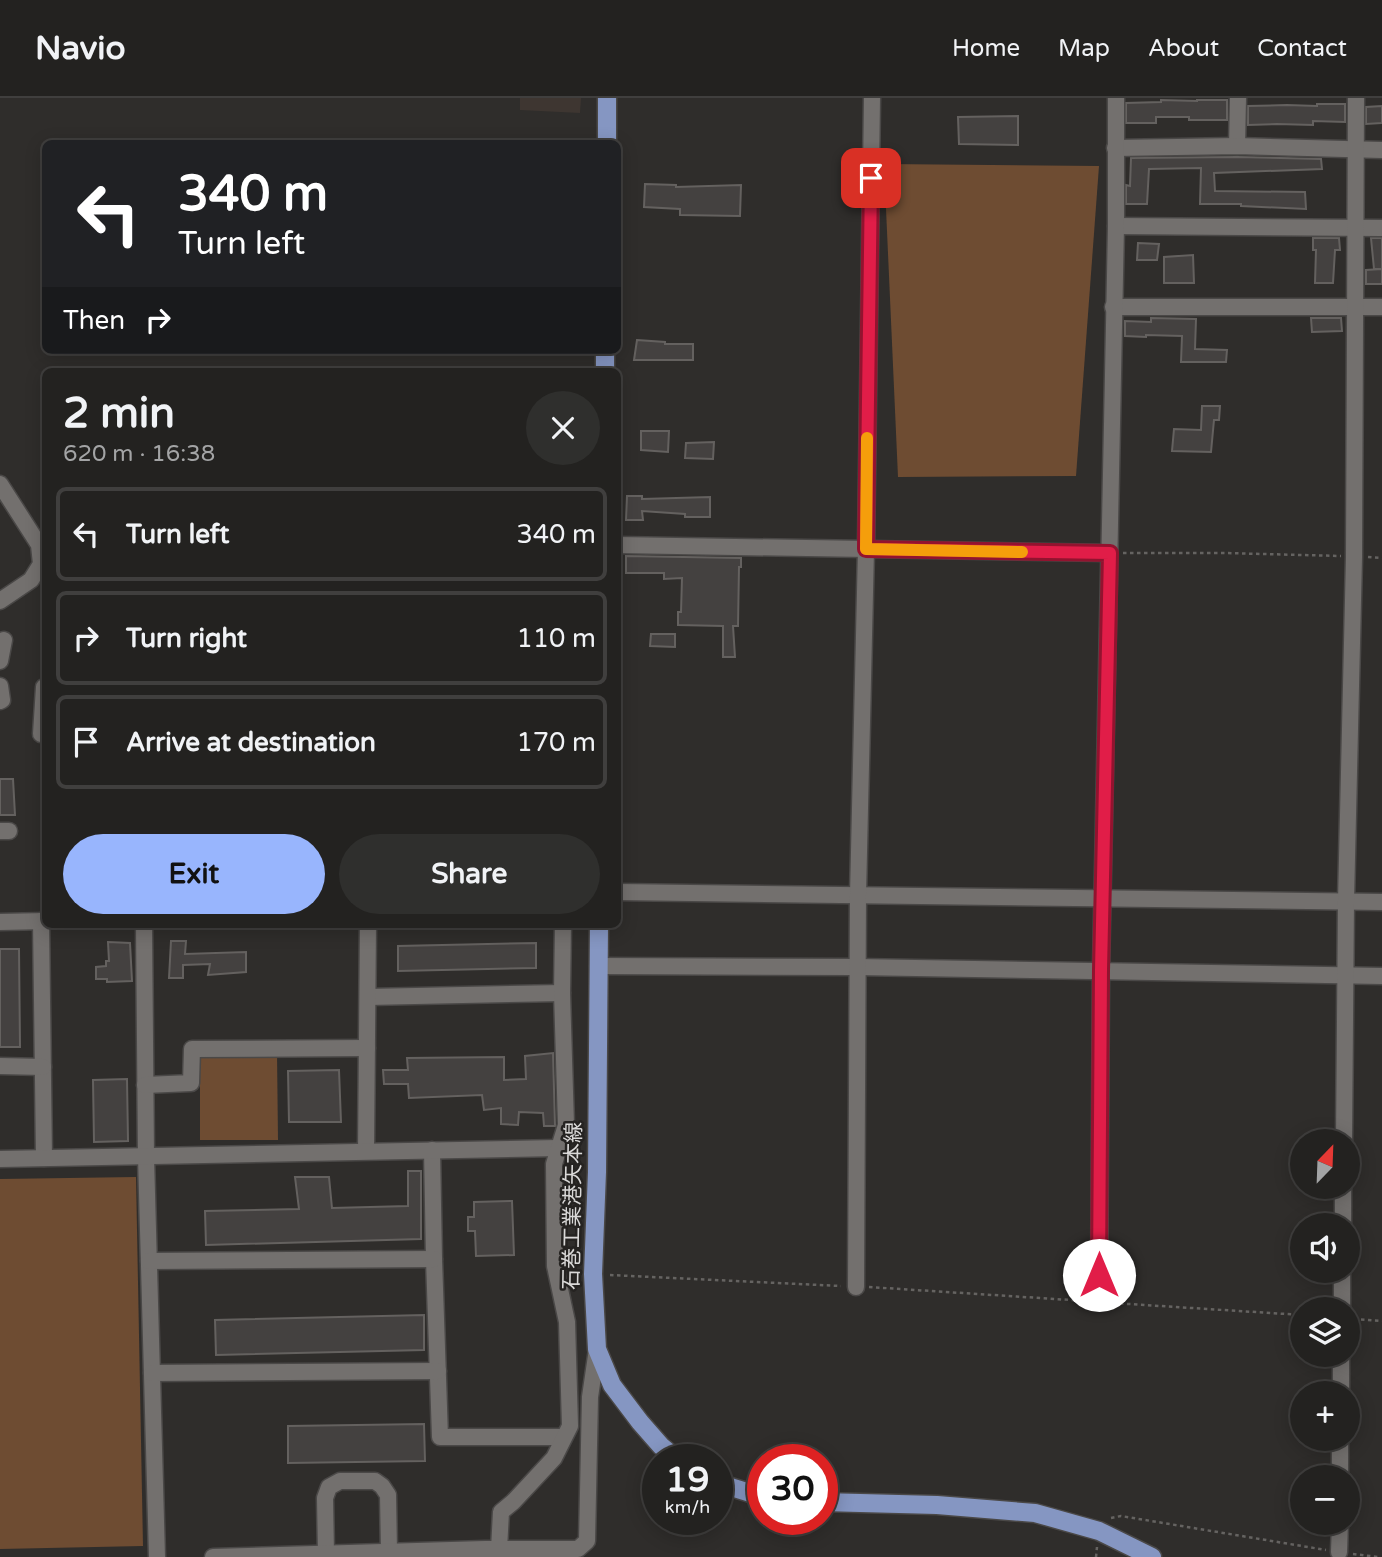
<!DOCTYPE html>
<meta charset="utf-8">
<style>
body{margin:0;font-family:"Varela Round","Noto Sans JP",sans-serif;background:#2f2f2d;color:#f1f3f6;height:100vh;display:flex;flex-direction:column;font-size:26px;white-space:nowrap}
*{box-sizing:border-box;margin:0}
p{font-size:23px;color:#a3a4a5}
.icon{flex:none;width:38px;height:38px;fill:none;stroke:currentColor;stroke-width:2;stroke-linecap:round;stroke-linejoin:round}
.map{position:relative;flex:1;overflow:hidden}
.drawer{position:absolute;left:42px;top:270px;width:579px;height:560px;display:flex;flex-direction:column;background:#232220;border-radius:10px;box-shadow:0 4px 18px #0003,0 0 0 2px #403f3e}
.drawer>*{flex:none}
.hud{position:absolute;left:42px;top:42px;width:579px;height:214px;border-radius:10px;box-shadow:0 4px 18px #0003,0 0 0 2px #403f3e;background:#202124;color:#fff;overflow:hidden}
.needle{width:46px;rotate:23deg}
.buttons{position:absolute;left:1290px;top:1031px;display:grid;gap:14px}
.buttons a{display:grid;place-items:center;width:70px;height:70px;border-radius:50%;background:#232220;box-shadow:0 4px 18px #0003,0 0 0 2px #403f3e;font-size:35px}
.speed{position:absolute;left:642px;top:1346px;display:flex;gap:14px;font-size:35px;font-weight:700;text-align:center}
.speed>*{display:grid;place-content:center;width:91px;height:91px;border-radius:50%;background:#232220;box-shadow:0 4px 18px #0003,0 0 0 2px #403f3e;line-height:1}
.speed small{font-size:18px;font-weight:400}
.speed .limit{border:10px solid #d22;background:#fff;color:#111}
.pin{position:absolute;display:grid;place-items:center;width:60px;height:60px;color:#fff;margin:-30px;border-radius:14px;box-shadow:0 4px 10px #0006}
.me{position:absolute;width:77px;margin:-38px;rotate:0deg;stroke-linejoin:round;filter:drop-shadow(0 0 5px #0008)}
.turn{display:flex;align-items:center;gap:24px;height:147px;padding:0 21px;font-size:32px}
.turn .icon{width:91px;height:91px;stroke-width:2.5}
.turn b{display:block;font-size:49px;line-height:60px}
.then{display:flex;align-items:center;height:66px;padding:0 21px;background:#0003;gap:14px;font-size:26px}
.round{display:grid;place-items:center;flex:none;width:74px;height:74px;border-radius:37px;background:#2f2f2d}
.summary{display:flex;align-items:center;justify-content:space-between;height:119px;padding:0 21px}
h1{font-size:42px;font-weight:700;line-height:52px}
.primary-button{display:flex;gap:14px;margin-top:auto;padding:14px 21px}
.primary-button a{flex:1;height:80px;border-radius:42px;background:#98b5fd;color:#111;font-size:28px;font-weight:700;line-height:80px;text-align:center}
.primary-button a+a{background:#2f2f2d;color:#f1f3f6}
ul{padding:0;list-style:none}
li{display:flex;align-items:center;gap:21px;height:94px;margin:0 14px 10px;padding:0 7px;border:4px solid #403f3e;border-radius:10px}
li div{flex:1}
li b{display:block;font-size:26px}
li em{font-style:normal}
header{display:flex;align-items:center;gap:42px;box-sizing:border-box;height:98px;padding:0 35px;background:#232220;border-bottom:2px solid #403f3e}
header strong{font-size:33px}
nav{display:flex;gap:38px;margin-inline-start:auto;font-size:24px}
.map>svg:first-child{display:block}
</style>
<header>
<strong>Navio</strong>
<nav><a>Home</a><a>Map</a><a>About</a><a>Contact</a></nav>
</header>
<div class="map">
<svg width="1382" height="1459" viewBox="0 0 1382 1459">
<rect width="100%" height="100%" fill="#2f2d2b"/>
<path fill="#3e3631" d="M 520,0 L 581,0 L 580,15 L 520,12 Z"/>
<g fill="#6e4c32">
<path d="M 884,66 L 1099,68 L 1076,378 L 898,379 Z"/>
<path d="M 277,955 L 278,1042 L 200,1042 L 200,956 Z"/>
<path d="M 136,1079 L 143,1448 L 0,1451 L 0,1081 Z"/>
</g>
<g fill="#444140" stroke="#64615f" stroke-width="2">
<path d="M 1161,2 L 1197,3 L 1197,2 L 1227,2 L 1227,22 L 1189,22 L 1189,19 L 1156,19 L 1156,25 L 1126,25 L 1126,5 L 1161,4 Z"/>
<path d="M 1317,6 L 1345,6 L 1345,24 L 1313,23 L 1313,27 L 1277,26 L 1248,27 L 1248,8 L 1287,7 L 1317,8 Z"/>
<path d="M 1382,8 L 1382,25 L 1366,26 L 1366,9 Z"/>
<path d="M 1018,18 L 1018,47 L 959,46 L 958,19 Z"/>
<path d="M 1237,59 L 1321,61 L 1322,71 L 1214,75 L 1215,93 L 1305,94 L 1306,111 L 1241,108 L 1241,106 L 1200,106 L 1201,70 L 1149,71 L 1147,106 L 1126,106 L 1126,87 L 1130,88 L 1131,60 Z"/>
<path d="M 645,86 L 676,87 L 676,89 L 741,87 L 740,118 L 680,117 L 680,111 L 644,109 Z"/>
<path d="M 1313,140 L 1339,140 L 1340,152 L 1335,152 L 1333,185 L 1315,185 L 1316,152 L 1313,152 Z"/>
<path d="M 1371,140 L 1382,140 L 1382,171 L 1374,171 Z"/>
<path d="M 1138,145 L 1159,146 L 1157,162 L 1137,162 Z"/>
<path d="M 1193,157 L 1194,185 L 1164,185 L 1164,159 Z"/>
<path d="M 1382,171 L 1382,186 L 1366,186 L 1366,172 Z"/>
<path d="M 1151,220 L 1196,221 L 1195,251 L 1227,252 L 1226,264 L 1181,264 L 1182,238 L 1146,237 L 1146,239 L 1125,238 L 1125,223 L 1151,224 Z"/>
<path d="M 1311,220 L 1341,220 L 1342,233 L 1312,234 Z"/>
<path d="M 637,242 L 665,244 L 665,246 L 693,246 L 693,262 L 634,262 Z"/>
<path d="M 1202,308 L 1220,308 L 1219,322 L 1214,322 L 1211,354 L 1172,353 L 1174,331 L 1201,332 Z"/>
<path d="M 641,333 L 669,333 L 668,354 L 641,352 Z"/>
<path d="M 714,344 L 713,361 L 685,360 L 686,345 Z"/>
<path d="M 627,398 L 642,398 L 642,401 L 710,399 L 710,419 L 685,419 L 685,416 L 642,413 L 643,422 L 626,422 Z"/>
<path d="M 626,458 L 741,460 L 741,469 L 739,469 L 738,528 L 733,528 L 735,559 L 723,559 L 723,528 L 678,527 L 678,514 L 681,514 L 682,480 L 664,481 L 664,475 L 626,475 Z"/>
<path d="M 651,536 L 675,536 L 675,549 L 650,548 Z"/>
<path d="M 0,681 L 13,681 L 15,717 L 0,717 Z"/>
<path d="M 171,843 L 186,843 L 185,856 L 246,854 L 246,874 L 208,877 L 210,866 L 183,867 L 183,880 L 169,880 Z"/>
<path d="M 108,844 L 130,845 L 132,883 L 107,884 L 107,881 L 96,881 L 96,869 L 106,868 L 106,863 L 109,863 Z"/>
<path d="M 536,845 L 536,870 L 398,873 L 398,848 Z"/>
<path d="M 0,851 L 19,851 L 20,949 L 0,949 Z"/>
<path d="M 553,955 L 555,1028 L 544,1028 L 543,1015 L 519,1014 L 518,1027 L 501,1026 L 501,1010 L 484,1012 L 482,997 L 409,1000 L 408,986 L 384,986 L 383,972 L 408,972 L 407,960 L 504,959 L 504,982 L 526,981 L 525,958 Z"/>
<path d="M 339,972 L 341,1024 L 289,1024 L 288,973 Z"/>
<path d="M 127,981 L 128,1043 L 94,1044 L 93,982 Z"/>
<path d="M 408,1073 L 421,1073 L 421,1141 L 206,1147 L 205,1113 L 299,1111 L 295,1079 L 329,1079 L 332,1110 L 408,1108 Z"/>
<path d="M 512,1103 L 514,1157 L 476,1158 L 475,1133 L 468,1133 L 468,1119 L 474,1119 L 474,1104 Z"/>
<path d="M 424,1217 L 424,1252 L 216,1257 L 215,1222 Z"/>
<path d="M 424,1326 L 425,1363 L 288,1365 L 288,1328 Z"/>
</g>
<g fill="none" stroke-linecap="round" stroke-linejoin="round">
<g stroke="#4a4847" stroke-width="19">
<g id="minor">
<path d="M 1237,48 L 1238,0"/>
<path d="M 1115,50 L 1237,48 L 1382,52"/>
<path d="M 1116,128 L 1382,130"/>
<path d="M 1113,209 L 1382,209"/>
<path d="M 0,386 L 39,447 L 41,466 L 31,482 L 0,503"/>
<path d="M 618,447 L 1109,455"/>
<path d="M 0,563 L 4,542"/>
<path d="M 0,588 L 2,602 L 0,603"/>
<path d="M 46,589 L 44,589 L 41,636 L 46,636"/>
<path d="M 0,733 L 9,733"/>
<path d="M 618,794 L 1382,804"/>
<path d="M 41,823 L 44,1060"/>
<path d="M 0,824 L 46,823"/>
<path d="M 144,826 L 146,1059 L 157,1459"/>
<path d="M 598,868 L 857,869 L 1382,878"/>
<path d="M 368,899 L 562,895"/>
<path d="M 0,968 L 43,969"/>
<path d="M 145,987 L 191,985 L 192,951 L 367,950"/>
<path d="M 1344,1043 L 1346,803 L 1354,459 L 1356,0"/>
<path d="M 432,1052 L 434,1161 L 440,1339 L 563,1339"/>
<path d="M 366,1053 L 368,826"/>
<path d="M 0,1061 L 558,1050"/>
<path d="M 1343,1127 L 1343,1088"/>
<path d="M 149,1163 L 434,1161"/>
<path d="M 856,1189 L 858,797 L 866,451 L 872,0"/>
<path d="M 1099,1204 L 1101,872 L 1116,128 L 1116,0"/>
<path d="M 1342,1211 L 1342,1172"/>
<path d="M 152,1275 L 438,1273"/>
<path d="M 1341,1295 L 1341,1256"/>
<path d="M 1340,1379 L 1340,1340"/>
<path d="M 499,1451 L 501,1414 L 513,1404 L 554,1360 L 570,1328 L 567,1224 L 555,1168 L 554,1066 L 566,1027 L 562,895 L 563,826"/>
<path d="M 1339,1454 L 1340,1424"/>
<path d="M 326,1456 L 325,1400 L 329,1389 L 340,1383 L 375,1383 L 382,1388 L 388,1397 L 389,1454"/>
<path d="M 213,1459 L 485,1451 L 578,1451 L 587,1443 L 590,1299 L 597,1251"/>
</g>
</g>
<g stroke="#4a4847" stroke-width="21">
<g id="major">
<path d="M 607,46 L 607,0"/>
<path d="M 605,273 L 605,252"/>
<path d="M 599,826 L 597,1074 L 593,1176 L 597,1251 L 612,1287 L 640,1324 L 661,1348 L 678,1362"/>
<path d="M 718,1385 L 763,1399"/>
<path d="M 822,1404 L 937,1407 L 1035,1415 L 1099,1433 L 1152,1459"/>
</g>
</g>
<g stroke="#656361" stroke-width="2.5" stroke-dasharray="3.5 3.5" stroke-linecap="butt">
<path d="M 1123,455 L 1224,455 L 1341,458"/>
<path d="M 1368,459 L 1382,460"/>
<path d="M 610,1177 L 841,1188"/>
<path d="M 869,1189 L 1086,1203"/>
<path d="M 1113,1205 L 1302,1217"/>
<path d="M 1354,1221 L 1382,1223"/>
<path d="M 1111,1420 L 1121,1418 L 1326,1452"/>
<path d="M 1353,1456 L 1378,1459"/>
<path d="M 1096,1459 L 1097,1449"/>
</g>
<use href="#minor" stroke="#73706e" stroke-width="16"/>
<use href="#major" stroke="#8596c2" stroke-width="18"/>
</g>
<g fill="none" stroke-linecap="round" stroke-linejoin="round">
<g stroke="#92132f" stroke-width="18">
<path id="route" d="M 871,80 L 866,451 L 1110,455 L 1101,872 L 1099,1177"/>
</g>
<use href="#route" stroke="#e11d48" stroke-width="12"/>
<path stroke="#f59e0b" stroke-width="12" d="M 867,340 L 866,451 L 1022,454"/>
</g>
<g text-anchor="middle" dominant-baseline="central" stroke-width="5" stroke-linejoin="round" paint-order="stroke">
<g font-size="21" fill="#dad9d8" stroke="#252321">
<text transform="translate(573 1108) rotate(-89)">石巻工業港矢本線</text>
</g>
</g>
</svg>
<div class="buttons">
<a><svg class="needle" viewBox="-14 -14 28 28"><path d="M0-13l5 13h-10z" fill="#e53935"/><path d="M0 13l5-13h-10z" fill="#a3a4a5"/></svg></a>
<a><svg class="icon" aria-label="sound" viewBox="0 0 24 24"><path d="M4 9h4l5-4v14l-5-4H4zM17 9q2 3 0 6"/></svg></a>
<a><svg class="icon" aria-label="layers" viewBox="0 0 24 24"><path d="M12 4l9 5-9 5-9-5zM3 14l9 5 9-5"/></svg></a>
<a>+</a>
<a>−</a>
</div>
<div class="speed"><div>19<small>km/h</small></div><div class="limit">30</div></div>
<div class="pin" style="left:871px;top:80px;background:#d93025"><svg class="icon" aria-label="arrive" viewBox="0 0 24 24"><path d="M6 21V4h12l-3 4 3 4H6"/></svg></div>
<svg class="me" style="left:1099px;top:1177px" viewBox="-20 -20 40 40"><circle r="19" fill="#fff"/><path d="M0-13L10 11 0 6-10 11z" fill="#e11d48"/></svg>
<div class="hud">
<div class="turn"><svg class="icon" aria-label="left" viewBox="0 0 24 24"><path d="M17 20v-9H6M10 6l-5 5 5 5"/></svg><div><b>340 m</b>Turn left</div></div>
<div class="then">Then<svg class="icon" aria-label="right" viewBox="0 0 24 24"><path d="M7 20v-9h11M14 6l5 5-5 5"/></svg></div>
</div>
<section class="drawer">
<div class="summary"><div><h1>2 min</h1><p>620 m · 16:38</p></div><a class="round"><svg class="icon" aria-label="close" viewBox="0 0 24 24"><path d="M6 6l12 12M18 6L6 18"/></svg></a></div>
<ul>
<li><svg class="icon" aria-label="left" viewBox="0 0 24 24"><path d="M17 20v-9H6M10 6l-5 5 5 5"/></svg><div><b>Turn left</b></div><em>340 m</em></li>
<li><svg class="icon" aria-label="right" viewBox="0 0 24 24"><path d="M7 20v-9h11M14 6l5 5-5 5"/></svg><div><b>Turn right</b></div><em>110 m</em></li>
<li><svg class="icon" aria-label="arrive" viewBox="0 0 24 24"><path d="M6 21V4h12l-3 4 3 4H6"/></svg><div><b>Arrive at destination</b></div><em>170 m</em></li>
</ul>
<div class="primary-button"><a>Exit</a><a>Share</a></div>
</section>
</div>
